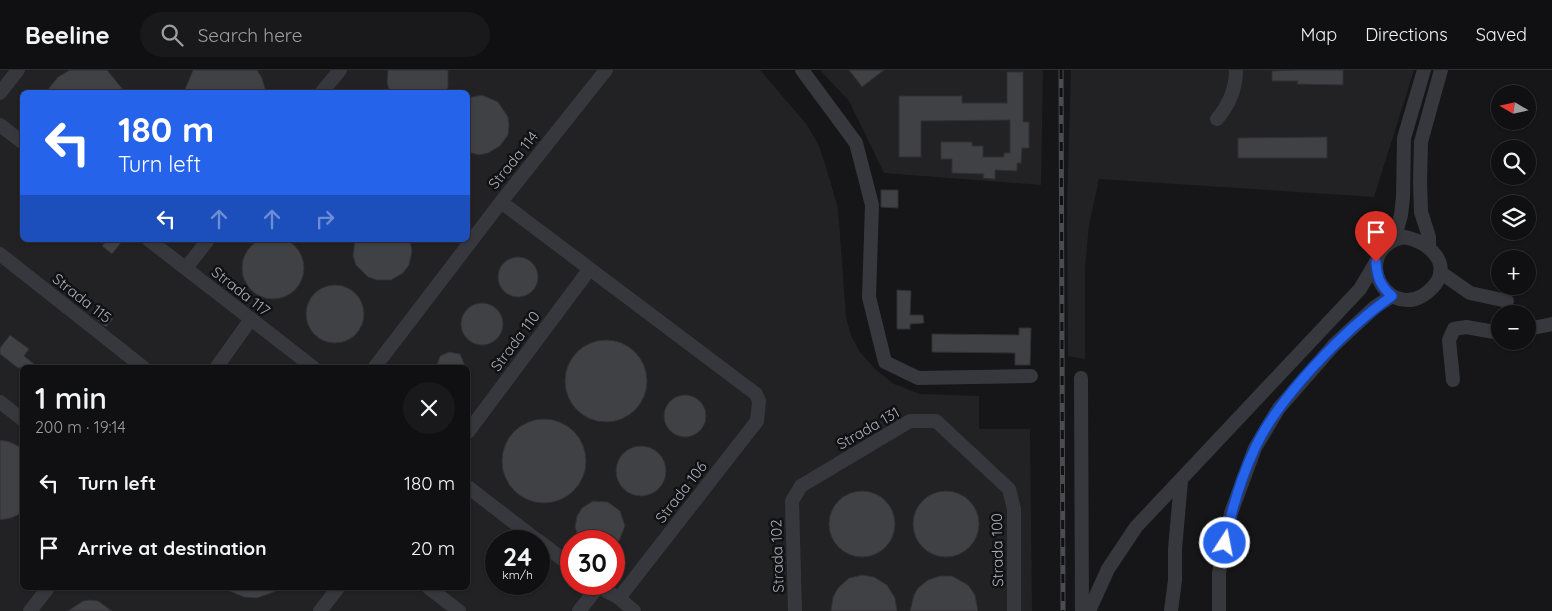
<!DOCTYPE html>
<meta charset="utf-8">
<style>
body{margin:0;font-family:Quicksand,sans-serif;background:#19191b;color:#f1f3f6;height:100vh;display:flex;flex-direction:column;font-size:19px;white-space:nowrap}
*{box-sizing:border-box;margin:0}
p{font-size:16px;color:#9c9d9f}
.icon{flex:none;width:28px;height:28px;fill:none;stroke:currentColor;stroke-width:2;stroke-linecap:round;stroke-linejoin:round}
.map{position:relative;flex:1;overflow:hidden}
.sheet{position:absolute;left:20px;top:295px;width:450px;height:225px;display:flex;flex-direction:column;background:#101012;border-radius:8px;box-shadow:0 1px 4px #0004,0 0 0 1px #303032}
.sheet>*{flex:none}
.hud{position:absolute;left:20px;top:20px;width:450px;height:152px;border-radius:8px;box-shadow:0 1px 4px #0004,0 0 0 1px #303032;background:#2563eb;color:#fff;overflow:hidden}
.needle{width:32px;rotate:279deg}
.buttons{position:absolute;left:1491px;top:15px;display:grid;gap:10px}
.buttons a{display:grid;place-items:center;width:45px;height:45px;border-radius:50%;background:#101012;box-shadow:0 1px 4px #0004,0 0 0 1px #303032;font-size:25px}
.speed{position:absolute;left:485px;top:460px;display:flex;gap:10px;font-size:25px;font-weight:700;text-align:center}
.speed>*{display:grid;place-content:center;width:65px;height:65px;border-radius:50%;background:#101012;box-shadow:0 1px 4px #0004,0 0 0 1px #303032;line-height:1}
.speed small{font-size:12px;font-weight:400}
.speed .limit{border:8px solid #d22;background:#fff;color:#111}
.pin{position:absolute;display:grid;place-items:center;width:42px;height:42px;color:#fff;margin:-51px -21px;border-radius:50% 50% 50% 0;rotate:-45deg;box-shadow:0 0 5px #0007}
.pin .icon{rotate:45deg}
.me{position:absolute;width:55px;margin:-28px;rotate:11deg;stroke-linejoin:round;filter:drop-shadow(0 0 4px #0008)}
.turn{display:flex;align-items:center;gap:18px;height:105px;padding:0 15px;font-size:22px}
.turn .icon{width:65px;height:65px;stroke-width:2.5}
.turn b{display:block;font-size:35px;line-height:42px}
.lanes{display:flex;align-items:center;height:48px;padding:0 15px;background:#0003;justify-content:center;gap:25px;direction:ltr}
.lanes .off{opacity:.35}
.round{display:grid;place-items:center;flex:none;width:52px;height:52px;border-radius:26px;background:#19191b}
.head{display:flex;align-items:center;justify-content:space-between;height:85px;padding:0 15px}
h1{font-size:30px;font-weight:600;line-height:38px}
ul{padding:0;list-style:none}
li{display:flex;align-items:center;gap:15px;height:65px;padding:0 15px}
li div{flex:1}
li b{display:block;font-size:19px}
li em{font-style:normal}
header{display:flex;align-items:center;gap:30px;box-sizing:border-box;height:70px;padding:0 25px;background:#101012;border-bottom:1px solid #303032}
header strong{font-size:24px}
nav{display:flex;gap:28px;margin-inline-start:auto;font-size:18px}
.search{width:350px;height:45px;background:#19191b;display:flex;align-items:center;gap:12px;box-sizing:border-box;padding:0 18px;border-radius:28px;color:#9c9d9f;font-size:19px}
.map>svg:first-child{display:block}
</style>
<header>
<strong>Beeline</strong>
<div class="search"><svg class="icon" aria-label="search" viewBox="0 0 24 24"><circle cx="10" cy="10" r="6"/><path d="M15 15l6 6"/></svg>Search here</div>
<nav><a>Map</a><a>Directions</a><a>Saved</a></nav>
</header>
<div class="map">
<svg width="1552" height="541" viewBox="0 0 1552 541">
<rect width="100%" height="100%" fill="#161618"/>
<g fill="#222225" fill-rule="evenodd">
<path d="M 0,0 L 760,0 L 807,55 L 819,76 L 826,97 L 838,138 L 846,247 L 851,266 L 860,282 L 875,299 L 894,314 L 920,324 L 979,326 L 979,359 L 1030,359 L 1032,541 L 0,541 ZM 22,22 L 468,22 L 468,170 L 22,170 ZM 22,298 L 468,298 L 468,518 L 22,518 ZM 496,471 L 539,471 L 539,514 L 496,514 ZM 571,471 L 614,471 L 614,514 L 571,514 Z"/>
<path d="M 820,0 L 1043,0 L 1041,115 L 884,103 L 849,31 Z"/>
<path d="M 1071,0 L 1414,0 L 1374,127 L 1099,109 L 1089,155 L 1085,197 L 1085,289 L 1068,286 L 1067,134 Z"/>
</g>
<g fill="#404145" stroke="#303034">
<path d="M 70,0 L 107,0 L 125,22 L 46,22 L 58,7 Z"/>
<path d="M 193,0 L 257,0 L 262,8 L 266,22 L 184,22 Z"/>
<path d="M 388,0 L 448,0 L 448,17 L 446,22 L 390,22 L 387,13 Z"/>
<path d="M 849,0 L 884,0 L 862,17 Z"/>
<path d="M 1297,0 L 1343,0 L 1343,15 L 1297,14 L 1298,11 L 1272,11 L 1272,1 Z"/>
<path d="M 1007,2 L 1023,2 L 1023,52 L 1029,52 L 1029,78 L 1022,78 L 1021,93 L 1017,93 L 1017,101 L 995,100 L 995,109 L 983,108 L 984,104 L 952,103 L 952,89 L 941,89 L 941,72 L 972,72 L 972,76 L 983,76 L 983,87 L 1004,87 L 1004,83 L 1010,83 L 1010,50 L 921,51 L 921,87 L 899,87 L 899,26 L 962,26 L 962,33 L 1007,33 Z"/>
<path d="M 482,25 L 498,32 L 508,47 L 509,55 L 508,65 L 500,76 L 488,83 L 479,85 L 468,82 L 468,28 Z"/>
<path d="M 1327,67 L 1327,88 L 1238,88 L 1238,68 Z"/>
<path d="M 881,120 L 898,120 L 898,138 L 881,137 Z"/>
<circle cx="273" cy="198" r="31"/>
<path d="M 107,170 L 123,170 L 112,184 L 102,176 Z"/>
<path d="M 355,170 L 410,170 L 412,182 L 409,195 L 403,203 L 391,210 L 377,210 L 368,207 L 356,195 L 353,186 Z"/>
<circle cx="518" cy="207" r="20"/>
<circle cx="335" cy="244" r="29"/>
<path d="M 897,220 L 911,221 L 910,245 L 923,245 L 924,253 L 910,254 L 910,259 L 897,259 Z"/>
<circle cx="482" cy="254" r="21"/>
<path d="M 101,240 L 113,249 L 106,257 L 95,248 Z"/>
<path d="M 1019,258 L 1031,258 L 1030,295 L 1015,295 L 1015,283 L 932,282 L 932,264 L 1019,265 Z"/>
<path d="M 10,265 L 29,279 L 24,286 L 39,298 L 18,298 L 0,284 L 0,278 Z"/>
<circle cx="606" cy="311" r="41"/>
<path d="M 449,282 L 460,284 L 466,298 L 436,298 L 440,286 Z"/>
<circle cx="685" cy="346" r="21"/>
<circle cx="544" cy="391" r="42"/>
<path d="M 0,370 L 10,372 L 22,378 L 22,443 L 11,448 L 0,450 Z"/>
<circle cx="641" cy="401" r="25"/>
<circle cx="862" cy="454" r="33"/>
<circle cx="946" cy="454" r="33"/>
<path d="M 593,431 L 608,432 L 620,441 L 625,456 L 619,471 L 581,471 L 579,469 L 575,457 L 577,446 L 582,438 Z"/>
<path d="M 862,505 L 874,507 L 887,515 L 895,528 L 897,541 L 831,541 L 833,527 L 838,518 L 849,508 Z"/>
<path d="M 940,506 L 952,506 L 968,515 L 975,525 L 978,541 L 910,541 L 914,525 L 918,518 L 928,510 Z"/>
<path d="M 222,518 L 285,518 L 257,528 L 244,527 Z"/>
<path d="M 90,530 L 98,531 L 112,541 L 68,541 L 83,531 Z"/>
</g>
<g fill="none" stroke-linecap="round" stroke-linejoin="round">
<g stroke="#37383d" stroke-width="14">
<path d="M 802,0 L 856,73 L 872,135 L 869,227 L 885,292 L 918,308 L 1031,306"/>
<path d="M 322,22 L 340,0"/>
<path d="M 0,23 L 18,0"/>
<path d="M 1217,49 C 1229,35 1236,19 1236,0"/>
<path d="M 0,55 L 22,72"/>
<path d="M 501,132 L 756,324 L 759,331 L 757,351 L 619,528"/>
<path d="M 1404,167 C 1428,171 1454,194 1433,217 C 1392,261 1345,181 1404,167 Z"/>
<path d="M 149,170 L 314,298"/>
<path d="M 1394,170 L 1401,145 L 1403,127 L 1404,68 L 1424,0"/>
<path d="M 1429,176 L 1429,167 L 1421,142 L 1420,112 L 1421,72 L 1441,0"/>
<path d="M 0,184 L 144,298"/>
<path d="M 186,198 L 208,170"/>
<path d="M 1440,202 L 1470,223 L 1507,231"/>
<path d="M 1528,259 L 1552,254"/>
<path d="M 216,298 L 251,249"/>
<path d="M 374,298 L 501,132 L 606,0"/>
<path d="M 1081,308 L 1082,541"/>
<path d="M 1453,310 L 1449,270 L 1454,259 L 1466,257 L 1500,263"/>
<path d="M 0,332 L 22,349"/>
<path d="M 468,362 L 589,200"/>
<path d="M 468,417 L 538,471"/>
<path d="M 539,471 L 571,496"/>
<path d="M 594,514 L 619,528 L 634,541"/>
<path d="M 429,518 L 459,541"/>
<path d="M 30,541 L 48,518"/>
<path d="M 320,541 L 338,518"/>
<path d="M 579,541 L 598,517"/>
<path d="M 795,541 L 792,431 L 801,416 L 910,351 L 936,351 L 1009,419 L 1014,439 L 1014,541"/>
<path d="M 1089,541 L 1108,499 L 1136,457 L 1360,219 L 1376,192"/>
<path d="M 1171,541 L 1175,510 L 1175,479 L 1181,411"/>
<path d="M 1219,541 L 1219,503 L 1231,443 L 1255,378 L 1279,338 L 1334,275 L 1375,237 L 1392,226"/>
</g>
<g stroke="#4a4c52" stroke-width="5">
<path id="rail" d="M 1061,0 L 1063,541"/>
</g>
<use href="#rail" stroke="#111113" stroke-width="3" stroke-dasharray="9" stroke-linecap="butt"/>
</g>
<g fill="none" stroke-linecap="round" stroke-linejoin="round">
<g stroke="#184099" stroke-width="12">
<path id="route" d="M 1225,473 C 1231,441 1241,408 1255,378 C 1278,328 1346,258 1392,226 C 1380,216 1377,207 1376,192"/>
</g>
<use href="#route" stroke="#2563eb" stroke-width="9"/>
</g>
<g text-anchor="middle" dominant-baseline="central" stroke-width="5" stroke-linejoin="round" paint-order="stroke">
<g font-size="15" fill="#a8adb8" stroke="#111113">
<text transform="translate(513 90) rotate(-51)">Strada 114</text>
<text transform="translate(241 221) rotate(38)">Strada 117</text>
<text transform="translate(82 228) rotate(38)">Strada 115</text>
<text transform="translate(515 271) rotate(-53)">Strada 110</text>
<text transform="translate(868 358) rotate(-30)">Strada 131</text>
<text transform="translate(681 422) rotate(-52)">Strada 106</text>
<text transform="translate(997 480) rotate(-91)">Strada 100</text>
<text transform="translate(777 486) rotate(-92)">Strada 102</text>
</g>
</g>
</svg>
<div class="buttons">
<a><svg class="needle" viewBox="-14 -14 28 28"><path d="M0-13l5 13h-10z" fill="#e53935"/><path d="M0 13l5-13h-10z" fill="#9c9d9f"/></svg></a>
<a><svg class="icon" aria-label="search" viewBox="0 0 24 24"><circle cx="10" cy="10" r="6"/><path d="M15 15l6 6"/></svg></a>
<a><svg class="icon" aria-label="layers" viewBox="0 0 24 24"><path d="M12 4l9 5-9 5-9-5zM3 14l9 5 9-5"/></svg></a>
<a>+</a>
<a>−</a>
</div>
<div class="speed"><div>24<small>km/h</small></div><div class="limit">30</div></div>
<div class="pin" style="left:1376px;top:192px;background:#d93025"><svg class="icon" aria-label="arrive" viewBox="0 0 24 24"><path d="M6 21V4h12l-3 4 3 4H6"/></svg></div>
<svg class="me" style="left:1225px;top:473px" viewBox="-20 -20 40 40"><circle r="17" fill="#2563eb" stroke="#fff" stroke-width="3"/><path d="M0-11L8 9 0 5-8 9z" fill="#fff"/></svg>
<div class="hud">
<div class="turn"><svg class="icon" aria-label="left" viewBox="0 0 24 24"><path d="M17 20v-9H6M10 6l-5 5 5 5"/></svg><div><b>180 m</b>Turn left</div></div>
<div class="lanes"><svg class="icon" aria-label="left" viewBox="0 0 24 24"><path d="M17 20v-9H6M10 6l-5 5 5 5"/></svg><svg class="icon off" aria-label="ahead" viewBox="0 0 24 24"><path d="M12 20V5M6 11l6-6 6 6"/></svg><svg class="icon off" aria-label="ahead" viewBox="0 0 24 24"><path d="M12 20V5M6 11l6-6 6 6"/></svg><svg class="icon off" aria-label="right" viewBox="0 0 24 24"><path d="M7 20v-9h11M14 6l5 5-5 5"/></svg></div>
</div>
<section class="sheet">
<div class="head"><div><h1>1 min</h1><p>200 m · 19:14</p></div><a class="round"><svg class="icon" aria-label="close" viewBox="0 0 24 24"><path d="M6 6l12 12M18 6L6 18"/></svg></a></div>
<ul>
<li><svg class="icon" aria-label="left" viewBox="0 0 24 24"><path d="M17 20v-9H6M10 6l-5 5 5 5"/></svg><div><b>Turn left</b></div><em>180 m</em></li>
<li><svg class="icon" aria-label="arrive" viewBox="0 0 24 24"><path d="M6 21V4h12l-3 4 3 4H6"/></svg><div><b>Arrive at destination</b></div><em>20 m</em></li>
</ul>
</section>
</div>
